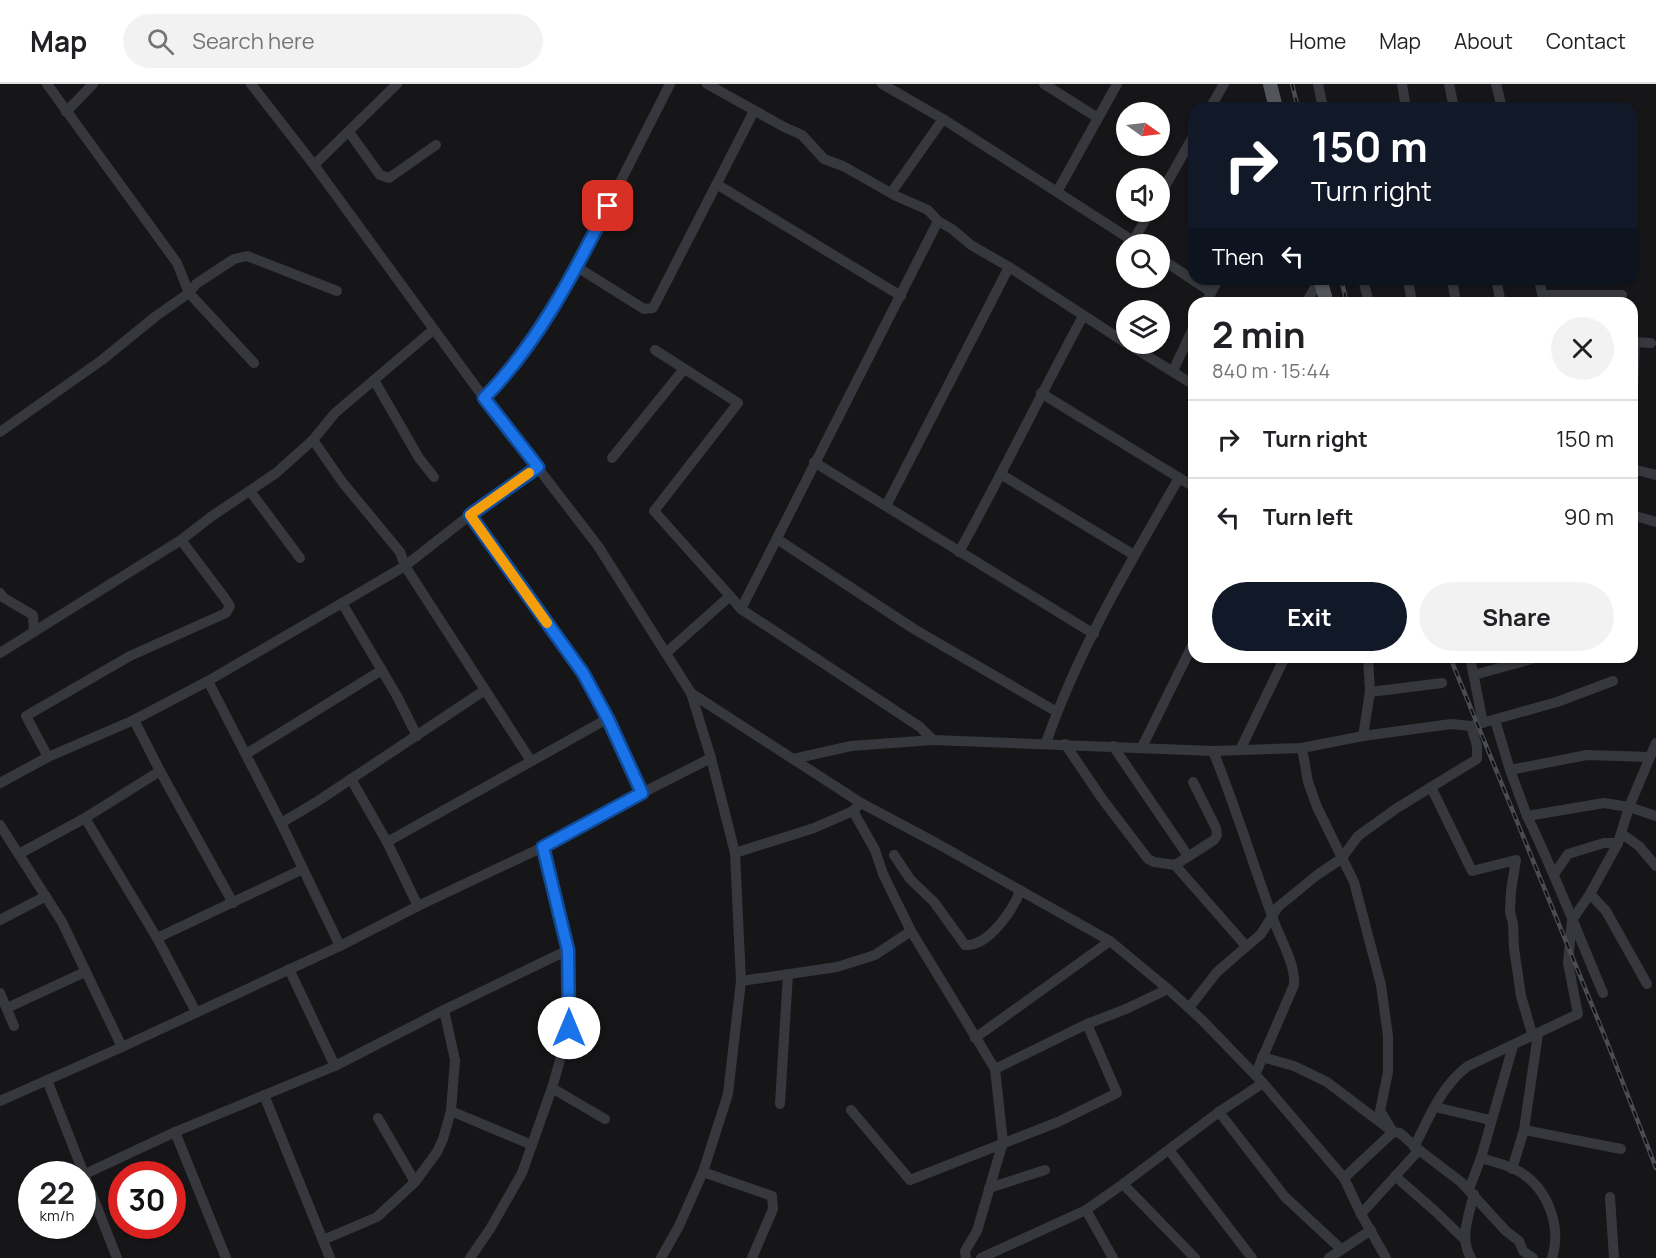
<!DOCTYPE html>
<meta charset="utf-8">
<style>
body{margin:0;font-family:Manrope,sans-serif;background:#f2f2f2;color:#202124;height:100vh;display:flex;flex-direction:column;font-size:22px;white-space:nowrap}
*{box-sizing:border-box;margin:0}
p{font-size:20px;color:#757577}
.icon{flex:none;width:33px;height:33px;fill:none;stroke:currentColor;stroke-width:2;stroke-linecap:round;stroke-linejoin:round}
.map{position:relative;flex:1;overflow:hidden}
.drawer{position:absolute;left:1188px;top:213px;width:450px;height:366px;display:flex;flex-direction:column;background:#fff;border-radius:18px;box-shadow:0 2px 4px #0004}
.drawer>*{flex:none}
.hud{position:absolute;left:1188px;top:18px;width:450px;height:183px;border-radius:18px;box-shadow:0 2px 4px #0004;background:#111827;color:#fff;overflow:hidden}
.needle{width:39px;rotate:104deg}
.fabs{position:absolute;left:1116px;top:18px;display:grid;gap:12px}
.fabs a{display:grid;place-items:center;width:54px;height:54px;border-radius:50%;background:#fff;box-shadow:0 2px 4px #0004;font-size:30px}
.speed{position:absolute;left:18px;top:1077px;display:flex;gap:12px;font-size:30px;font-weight:700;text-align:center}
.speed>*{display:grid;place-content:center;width:78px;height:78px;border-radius:50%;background:#fff;box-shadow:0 2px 4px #0004;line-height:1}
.speed small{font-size:15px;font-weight:400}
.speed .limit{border:9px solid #d22;background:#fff;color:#111}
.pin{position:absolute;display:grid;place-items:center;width:51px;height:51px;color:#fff;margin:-26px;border-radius:12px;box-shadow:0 3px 9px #0006}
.me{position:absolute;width:66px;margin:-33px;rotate:0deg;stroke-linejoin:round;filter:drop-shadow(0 0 4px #0008)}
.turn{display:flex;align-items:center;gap:21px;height:126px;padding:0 24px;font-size:27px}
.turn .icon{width:78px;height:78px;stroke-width:2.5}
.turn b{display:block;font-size:42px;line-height:51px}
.then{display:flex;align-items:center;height:57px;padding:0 24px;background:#0003;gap:12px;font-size:22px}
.round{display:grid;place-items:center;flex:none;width:63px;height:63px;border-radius:32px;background:#f2f2f2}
.overview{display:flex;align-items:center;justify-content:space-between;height:102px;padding:0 24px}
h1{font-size:36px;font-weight:700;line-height:45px}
.button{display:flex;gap:12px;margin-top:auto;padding:12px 24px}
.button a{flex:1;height:69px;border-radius:36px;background:#111827;color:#fff;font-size:24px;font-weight:700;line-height:69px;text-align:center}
.button a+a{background:#f2f2f2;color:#202124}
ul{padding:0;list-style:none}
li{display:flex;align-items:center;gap:18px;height:78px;padding:0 24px;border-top:2px solid #e0e0e0}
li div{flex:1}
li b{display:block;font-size:22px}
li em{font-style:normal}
header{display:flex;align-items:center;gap:36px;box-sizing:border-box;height:84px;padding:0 30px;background:#fff;border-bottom:2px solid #e0e0e0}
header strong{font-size:28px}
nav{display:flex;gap:33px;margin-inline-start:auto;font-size:21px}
.search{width:420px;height:54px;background:#f2f2f2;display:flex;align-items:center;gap:15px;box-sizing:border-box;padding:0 21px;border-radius:33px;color:#757577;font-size:22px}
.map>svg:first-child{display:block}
</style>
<header>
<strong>Map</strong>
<div class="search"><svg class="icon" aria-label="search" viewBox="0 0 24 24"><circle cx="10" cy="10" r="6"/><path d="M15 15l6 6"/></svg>Search here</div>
<nav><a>Home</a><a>Map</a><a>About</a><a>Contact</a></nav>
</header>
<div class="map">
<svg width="1656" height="1174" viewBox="0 0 1656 1174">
<rect width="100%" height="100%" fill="#161618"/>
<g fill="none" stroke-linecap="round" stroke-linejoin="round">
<g stroke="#37383d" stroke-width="10">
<path d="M 47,0 L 177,179 L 189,209 L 254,279"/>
<path d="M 251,0 L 314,81 L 484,314 L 598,462 L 691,609 L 711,674 L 735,769 L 741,897 L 728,1010 L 703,1088 L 679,1142 L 661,1174"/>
<path d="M 707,0 L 784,43 L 802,51 L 824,75 L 843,82 L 896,112 L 928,126 L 938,137 L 952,145 L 971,161 L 1009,183 L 1126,259"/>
<path d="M 882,0 L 943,35 L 1057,108"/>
<path d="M 1044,0 L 1098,34"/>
<path d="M 1117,0 L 1057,108 L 1133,157"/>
<path d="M 1318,0 L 1323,24"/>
<path d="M 1402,0 L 1406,24"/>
<path d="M 1449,0 L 1454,24"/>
<path d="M 1496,0 L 1502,24"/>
<path d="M 1210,24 L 1224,0"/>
<path d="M 66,28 L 93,0"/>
<path d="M 349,48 L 380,91 L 389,94 L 436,61"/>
<path d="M 314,81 L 397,0"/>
<path d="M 718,101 L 901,212"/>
<path d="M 891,109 L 943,35"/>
<path d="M 1160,111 L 1194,51"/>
<path d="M 1137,159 L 1133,157 L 1150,128"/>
<path d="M 1160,174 L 1211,208"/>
<path d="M 577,183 L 644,225 L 653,224 L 754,27"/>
<path d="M 1363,195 L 1369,219"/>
<path d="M 1408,195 L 1412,219"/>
<path d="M 1452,195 L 1456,219"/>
<path d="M 1496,195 L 1501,219"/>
<path d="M 1539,195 L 1544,219"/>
<path d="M 1543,211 L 1622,211"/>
<path d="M 1206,219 L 1218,195"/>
<path d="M 1306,219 L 1320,195"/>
<path d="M 1632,258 L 1651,259"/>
<path d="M 1128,260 L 1194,301"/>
<path d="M 655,266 L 738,319 L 654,427 L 730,512"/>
<path d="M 1173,287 L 1194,242"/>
<path d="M 374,296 L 419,374 L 434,393"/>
<path d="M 1041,309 L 1194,403"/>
<path d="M 484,314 L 505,293 L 577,183 L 670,0"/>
<path d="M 1632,327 L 1635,258"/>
<path d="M 0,348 L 102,276 L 156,232 L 189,209 L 196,200 L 234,175 L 247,172 L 337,207"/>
<path d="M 313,356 L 343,399 L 400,468 L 405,482 L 531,677"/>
<path d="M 612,374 L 684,285"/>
<path d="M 814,378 L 1094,550"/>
<path d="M 1632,385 L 1656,391"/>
<path d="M 1002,391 L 1134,471"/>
<path d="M 250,407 L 300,474"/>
<path d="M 886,422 L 1009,183"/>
<path d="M 470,431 L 583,589 L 607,635 L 642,709"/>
<path d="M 1632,431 L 1656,438"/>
<path d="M 777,455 L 914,545 L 1057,628"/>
<path d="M 959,468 C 1002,390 1041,310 1083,232"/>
<path d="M 0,509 L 4,514 L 33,531 L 34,548"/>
<path d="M 342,519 L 397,612 L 417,652"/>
<path d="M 0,569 L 181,456 L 212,432 L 276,389 L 313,356 L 335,329 L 433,246"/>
<path d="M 666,569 L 730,512 L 741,525"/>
<path d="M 1470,573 L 1483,639"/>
<path d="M 1474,591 L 1539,573"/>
<path d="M 208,597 L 281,739 L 340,862"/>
<path d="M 1370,608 L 1442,599"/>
<path d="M 691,609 L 861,719 L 938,760 L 1110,857 L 1168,905 L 1202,936 L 1263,999 L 1344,1094 L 1361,1130 L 1386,1174"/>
<path d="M 134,636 L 160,687 L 233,819"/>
<path d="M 1495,636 L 1510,686 L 1587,671 L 1650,673"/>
<path d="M 1363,652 L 1370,608 L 1368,573"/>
<path d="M 933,656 L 920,643 L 741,525 L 938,137"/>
<path d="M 1046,659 C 1078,566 1130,479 1179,394"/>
<path d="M 1065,660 L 1103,716 L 1148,775 L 1154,778 L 1175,781 L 1246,862"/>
<path d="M 1113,662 L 1188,772"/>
<path d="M 1142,663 L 1194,558"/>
<path d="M 1302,664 L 1308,698 L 1317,723 L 1354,798 L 1381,901 L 1388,952 L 1388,988 L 1380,1027 L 1393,1048 L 1344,1094"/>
<path d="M 1240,666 L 1285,573"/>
<path d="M 1213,667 C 1235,721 1252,777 1272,832 C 1279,853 1296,880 1294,901 L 1255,991"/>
<path d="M 246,670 L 382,586"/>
<path d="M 48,673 L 26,632 L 130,572 L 226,529 L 230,522 L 224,513 L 181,456"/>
<path d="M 793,675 L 851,662 L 933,656 L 1213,667 L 1302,664 L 1363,652 L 1451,640 L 1471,642 L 1557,618 L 1613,597"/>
<path d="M 1510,686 L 1527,732 L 1604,719 L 1629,723 L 1656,732"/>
<path d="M 351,695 L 387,758 L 418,822"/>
<path d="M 0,699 L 48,673 L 134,636 L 208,597 L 342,519 L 405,482 L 470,431 L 538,383"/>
<path d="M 1431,703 L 1472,787 L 1516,776 L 1511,807 L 1510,828 L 1513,839 L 1514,864 L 1521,912 L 1533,953"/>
<path d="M 853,727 L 875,766 L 883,790 L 911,847 L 995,985 L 1003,1058 L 977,1147 L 965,1167 L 966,1174"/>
<path d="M 1527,732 C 1555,790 1578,850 1603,909"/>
<path d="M 85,734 L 157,854 L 196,928"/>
<path d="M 281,739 L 318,717 L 485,606"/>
<path d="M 0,741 L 62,838 L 122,963"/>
<path d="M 1622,750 L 1639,762 L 1656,782"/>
<path d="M 387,758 L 607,635"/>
<path d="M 735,769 L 814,744 L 853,727 L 857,723"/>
<path d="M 19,770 L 85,734 L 160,687"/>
<path d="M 894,771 L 910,795 L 934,818 L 965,861 C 988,863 1013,826 1020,807"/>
<path d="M 1175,781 L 1214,756 L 1217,751 L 1216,744 L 1193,698"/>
<path d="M 1555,789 L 1568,770 L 1604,759 L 1618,759"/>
<path d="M 1590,810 L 1606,827 L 1647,900"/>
<path d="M 0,836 L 46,812"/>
<path d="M 157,854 L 303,785"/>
<path d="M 289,885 L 335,982"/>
<path d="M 741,897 L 837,883 L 875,871 L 911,847"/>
<path d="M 0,909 L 14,942"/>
<path d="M 7,924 L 85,888"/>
<path d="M 1189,924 L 1217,888 L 1261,850 L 1278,823 L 1317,791 L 1341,775 L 1358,752 L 1397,724 L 1477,675 L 1477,662 L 1471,642"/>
<path d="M 975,954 L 1110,857"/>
<path d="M 1262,973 L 1294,982 L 1327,998 L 1393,1048 L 1400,1049 L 1419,1066 L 1461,1098 L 1506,1147 L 1519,1157 L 1523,1167 L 1533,1174"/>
<path d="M 995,985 L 1087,940 L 1126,925 L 1168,905"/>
<path d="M 47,996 L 117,1174"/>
<path d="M 552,1004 L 605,1035"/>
<path d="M 264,1011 L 330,1174"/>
<path d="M 0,1017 L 122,963 L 340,862 L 418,822 L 543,763 L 642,709 L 711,674"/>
<path d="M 780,1020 L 788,890"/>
<path d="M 1435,1023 L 1490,1036"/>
<path d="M 851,1026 L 910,1096 L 1058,1038 L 1117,1009 L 1087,940"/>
<path d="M 451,1027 L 532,1061"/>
<path d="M 1219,1028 L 1285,1113 L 1341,1165"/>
<path d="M 378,1034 L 415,1098"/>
<path d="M 1524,1046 L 1621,1065"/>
<path d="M 175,1048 L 226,1174"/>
<path d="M 1414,1063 C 1429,1034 1441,1002 1468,982 L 1578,930 L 1568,879 L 1572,836 L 1590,810 L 1618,759 L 1629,723 L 1656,659"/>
<path d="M 1169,1066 L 1252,1174"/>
<path d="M 1481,1074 C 1494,1078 1509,1081 1520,1088 C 1548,1105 1562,1143 1552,1174"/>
<path d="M 1512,1085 L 1524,1046 L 1538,950"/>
<path d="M 703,1088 L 772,1112 L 773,1125 L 752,1174"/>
<path d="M 85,1090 L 175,1048 L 335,982 L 444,926 L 568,866"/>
<path d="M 1395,1092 L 1435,1127 L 1464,1155"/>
<path d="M 1123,1100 L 1195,1174"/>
<path d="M 989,1104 L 1045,1086"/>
<path d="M 1469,1105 L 1481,1074 L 1513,962"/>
<path d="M 1610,1113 L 1614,1174"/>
<path d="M 1086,1126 L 1113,1174"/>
<path d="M 1361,1130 L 1419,1066"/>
<path d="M 323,1156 L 377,1133 L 415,1098 L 437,1068 L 443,1055 L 451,1027 L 455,976 L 444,926"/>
<path d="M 470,1174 L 490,1145 L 522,1089 L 552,1004 L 569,944 L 568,866 L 543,763"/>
<path d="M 981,1174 L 1086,1126 L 1123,1100 L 1219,1028 L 1263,999"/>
<path d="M 1329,1174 L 1371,1146"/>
<path d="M 1471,1174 C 1459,1154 1469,1131 1474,1110"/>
</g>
<g stroke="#53555c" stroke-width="14">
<path d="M 1270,0 L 1276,24"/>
<path d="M 1320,195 L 1327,219"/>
</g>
<g stroke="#4a4c52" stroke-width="4.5">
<g id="rail">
<path d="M 1292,0 L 1298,24"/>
<path d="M 1341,195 L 1347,219"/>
<path d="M 1450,573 L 1607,958 L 1656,1084"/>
</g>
</g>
<use href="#rail" stroke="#111113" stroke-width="2" stroke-dasharray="7" stroke-linecap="butt"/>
</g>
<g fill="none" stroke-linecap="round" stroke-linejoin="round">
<g stroke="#114b97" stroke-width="15">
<path id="route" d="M 569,944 L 568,866 L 543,763 L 642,709 L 608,635 L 583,589 L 470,431 L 538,383 L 484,314 C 537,261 574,189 608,122"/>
</g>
<use href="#route" stroke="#1a73e8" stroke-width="10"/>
<path stroke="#f59e0b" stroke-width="10" d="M 529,389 L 470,431 L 547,539"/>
</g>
</svg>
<div class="fabs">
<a><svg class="needle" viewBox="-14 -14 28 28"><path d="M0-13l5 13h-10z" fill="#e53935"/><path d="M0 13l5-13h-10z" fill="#757577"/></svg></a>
<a><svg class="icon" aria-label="sound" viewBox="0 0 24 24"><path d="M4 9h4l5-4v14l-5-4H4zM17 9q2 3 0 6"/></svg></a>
<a><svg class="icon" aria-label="search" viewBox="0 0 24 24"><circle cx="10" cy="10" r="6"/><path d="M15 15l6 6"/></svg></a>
<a><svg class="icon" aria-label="layers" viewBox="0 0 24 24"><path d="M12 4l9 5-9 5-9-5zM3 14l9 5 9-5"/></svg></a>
</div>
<div class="speed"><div>22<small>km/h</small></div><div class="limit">30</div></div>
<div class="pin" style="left:608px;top:122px;background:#d93025"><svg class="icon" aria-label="arrive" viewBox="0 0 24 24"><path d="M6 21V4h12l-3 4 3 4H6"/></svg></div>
<svg class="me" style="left:569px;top:944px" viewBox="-20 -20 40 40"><circle r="19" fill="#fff"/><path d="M0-13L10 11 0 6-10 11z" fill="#1a73e8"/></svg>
<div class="hud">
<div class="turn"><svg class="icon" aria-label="right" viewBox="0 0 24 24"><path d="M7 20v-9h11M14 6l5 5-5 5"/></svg><div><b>150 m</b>Turn right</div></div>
<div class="then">Then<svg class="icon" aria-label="left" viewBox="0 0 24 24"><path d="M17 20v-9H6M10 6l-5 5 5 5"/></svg></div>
</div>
<section class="drawer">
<div class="overview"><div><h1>2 min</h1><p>840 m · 15:44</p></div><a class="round"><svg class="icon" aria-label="close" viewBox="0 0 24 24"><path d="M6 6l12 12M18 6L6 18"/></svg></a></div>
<ul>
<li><svg class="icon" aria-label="right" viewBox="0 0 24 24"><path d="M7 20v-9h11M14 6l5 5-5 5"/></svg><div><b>Turn right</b></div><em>150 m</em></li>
<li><svg class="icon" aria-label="left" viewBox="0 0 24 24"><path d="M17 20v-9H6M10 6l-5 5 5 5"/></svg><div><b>Turn left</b></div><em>90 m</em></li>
</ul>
<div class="button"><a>Exit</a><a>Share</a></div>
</section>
</div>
